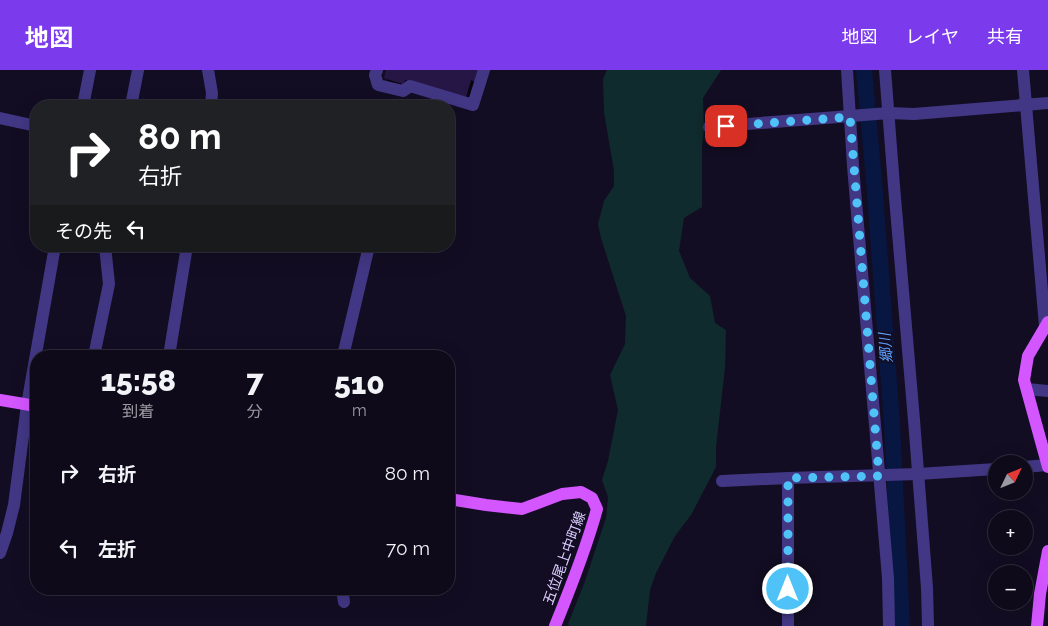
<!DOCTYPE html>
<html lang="ja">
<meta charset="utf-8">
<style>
body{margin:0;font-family:Raleway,"Noto Sans JP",sans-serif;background:#1c1827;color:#f1f3f6;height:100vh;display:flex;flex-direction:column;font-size:19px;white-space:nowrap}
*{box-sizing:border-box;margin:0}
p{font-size:16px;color:#9b9aa2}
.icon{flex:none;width:28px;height:28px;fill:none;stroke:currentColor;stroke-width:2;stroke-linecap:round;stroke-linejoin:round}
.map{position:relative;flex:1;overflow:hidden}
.details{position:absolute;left:30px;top:280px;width:425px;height:245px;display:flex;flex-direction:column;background:#0e0a1a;border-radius:20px;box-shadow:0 5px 20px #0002,0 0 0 1px #2e2b39}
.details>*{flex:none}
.top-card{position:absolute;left:30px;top:30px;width:425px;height:152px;border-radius:20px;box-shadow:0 5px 20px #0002,0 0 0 1px #2e2b39;background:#202124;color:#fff;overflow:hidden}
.needle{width:32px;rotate:47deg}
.tools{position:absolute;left:988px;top:385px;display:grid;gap:10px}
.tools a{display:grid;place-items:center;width:45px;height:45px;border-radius:50%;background:#0e0a1a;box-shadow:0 5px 20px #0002,0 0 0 1px #2e2b39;font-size:25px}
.pin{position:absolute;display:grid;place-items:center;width:42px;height:42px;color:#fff;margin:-21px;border-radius:10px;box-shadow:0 2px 8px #0006}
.me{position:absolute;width:55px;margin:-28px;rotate:0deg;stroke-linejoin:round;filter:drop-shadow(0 0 4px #0008)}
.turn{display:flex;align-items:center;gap:18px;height:105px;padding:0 25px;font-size:22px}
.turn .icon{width:65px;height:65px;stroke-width:2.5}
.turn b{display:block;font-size:35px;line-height:42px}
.then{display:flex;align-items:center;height:48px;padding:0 25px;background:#0003;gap:10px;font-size:19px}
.eta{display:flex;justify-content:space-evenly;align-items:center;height:85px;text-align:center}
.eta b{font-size:30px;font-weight:800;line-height:35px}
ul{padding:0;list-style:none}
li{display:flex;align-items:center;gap:15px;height:75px;padding:0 25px}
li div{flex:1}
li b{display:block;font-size:19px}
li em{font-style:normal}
header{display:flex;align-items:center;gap:30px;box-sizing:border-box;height:70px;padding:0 25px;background:#7c3aed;color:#fff}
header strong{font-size:24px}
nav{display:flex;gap:28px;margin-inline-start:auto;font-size:18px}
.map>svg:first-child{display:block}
</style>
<header>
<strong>地図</strong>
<nav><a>地図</a><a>レイヤ</a><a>共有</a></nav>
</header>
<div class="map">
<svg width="1048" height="556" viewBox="0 0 1048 556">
<defs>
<filter id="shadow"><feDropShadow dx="3" dy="5" stdDeviation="0" flood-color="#0009"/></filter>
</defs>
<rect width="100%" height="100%" fill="#130d23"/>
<path fill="#102b2d" d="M 607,0 L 721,0 L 703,28 L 704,60 L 702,76 L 702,137 L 684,148 L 679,181 L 690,208 L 710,226 L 715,253 L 726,260 L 725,298 L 716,377 L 716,397 L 691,445 L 675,466 L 656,503 L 650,520 L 646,556 L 569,556 L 568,554 L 584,514 L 606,448 L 608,427 L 602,410 L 608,391 L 618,340 L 610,305 L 625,274 L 626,246 L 601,168 L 598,154 L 604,131 L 614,116 L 614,101 L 604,42 L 603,9 Z"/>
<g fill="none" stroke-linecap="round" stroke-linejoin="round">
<path stroke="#081741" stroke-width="16" d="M 864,0 L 874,110 L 892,354 L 902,556"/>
</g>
<path fill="#271945" filter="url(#shadow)" d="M 386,0 L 480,0 L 476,12 L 471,10 L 466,27 L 405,10 L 403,14 L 384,8 Z"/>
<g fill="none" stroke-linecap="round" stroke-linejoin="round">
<g stroke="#423784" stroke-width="12">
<path d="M 208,0 L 212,23 L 211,36"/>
<path d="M 377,0 L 375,5 L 378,15 L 403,21 L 410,16 L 473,35 L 484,0"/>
<path d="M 847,0 L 853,96 L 888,508 L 889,556"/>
<path d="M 885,0 L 894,116 L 914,350 L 927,518 L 928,556"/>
<path d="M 1023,0 L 1045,256"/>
<path d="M 83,36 L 90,0"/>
<path d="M 131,36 L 138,0"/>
<path d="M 0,48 L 36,56"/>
<path d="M 709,57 L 889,43 L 914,44 L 1048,33"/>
<path d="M 94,286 L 109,214 L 105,176"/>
<path d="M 169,286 L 187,176"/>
<path d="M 343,286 L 369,176"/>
<path d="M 1027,319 L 1048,321"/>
<path d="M 1024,397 L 1048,395"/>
<path d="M 722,411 L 788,408 L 918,404 L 996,399"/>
<path d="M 0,483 L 7,463 L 14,435 L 27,335 L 55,176"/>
<path d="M 342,519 L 344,532"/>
<path d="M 788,556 L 788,408"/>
</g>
<g stroke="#d356ff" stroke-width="12">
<path d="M 1048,252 L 1028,286 L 1024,310 L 1048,397"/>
<path d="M 0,330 L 36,336"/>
<path d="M 449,429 L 486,435 L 522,439 L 562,424 L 581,422 L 592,428 L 597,439 C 586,479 571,517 555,556"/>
<path d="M 1037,556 L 1040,524 L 1048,481"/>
</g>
</g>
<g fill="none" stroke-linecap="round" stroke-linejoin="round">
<path stroke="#4fc3f7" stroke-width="9" stroke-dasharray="0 16.2" d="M 726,56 L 850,47 L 879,406 L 788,408 L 788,519"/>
</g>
<g text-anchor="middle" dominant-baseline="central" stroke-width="4" stroke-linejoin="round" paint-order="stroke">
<g font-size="14" fill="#dacfff" stroke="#130d23">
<text transform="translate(564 488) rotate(-70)">五位尾上中町線</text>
</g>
<g font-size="15" font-style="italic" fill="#5da2ff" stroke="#130d23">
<text transform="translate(886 278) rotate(-95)">郷川</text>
</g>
</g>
</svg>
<div class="tools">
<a><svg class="needle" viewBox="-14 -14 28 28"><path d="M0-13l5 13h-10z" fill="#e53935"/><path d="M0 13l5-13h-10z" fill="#9b9aa2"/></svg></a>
<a>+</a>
<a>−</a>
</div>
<div class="pin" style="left:726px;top:56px;background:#d93025"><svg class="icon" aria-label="arrive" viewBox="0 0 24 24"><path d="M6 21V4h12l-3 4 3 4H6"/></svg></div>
<svg class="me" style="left:788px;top:519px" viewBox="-20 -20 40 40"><circle r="17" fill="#4fc3f7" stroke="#fff" stroke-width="3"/><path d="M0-11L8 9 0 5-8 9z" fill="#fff"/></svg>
<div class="top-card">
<div class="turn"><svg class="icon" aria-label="right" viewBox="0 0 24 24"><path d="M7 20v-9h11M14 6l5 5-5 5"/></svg><div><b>80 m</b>右折</div></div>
<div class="then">その先<svg class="icon" aria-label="left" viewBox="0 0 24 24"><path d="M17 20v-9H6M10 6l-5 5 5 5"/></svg></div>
</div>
<section class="details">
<div class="eta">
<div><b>15:58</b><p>到着</p></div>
<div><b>7</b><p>分</p></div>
<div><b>510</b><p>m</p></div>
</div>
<ul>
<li><svg class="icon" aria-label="right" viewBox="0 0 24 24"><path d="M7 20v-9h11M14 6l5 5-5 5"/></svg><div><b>右折</b></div><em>80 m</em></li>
<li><svg class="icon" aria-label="left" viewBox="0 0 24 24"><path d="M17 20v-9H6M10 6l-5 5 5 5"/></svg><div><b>左折</b></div><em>70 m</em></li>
</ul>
</section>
</div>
